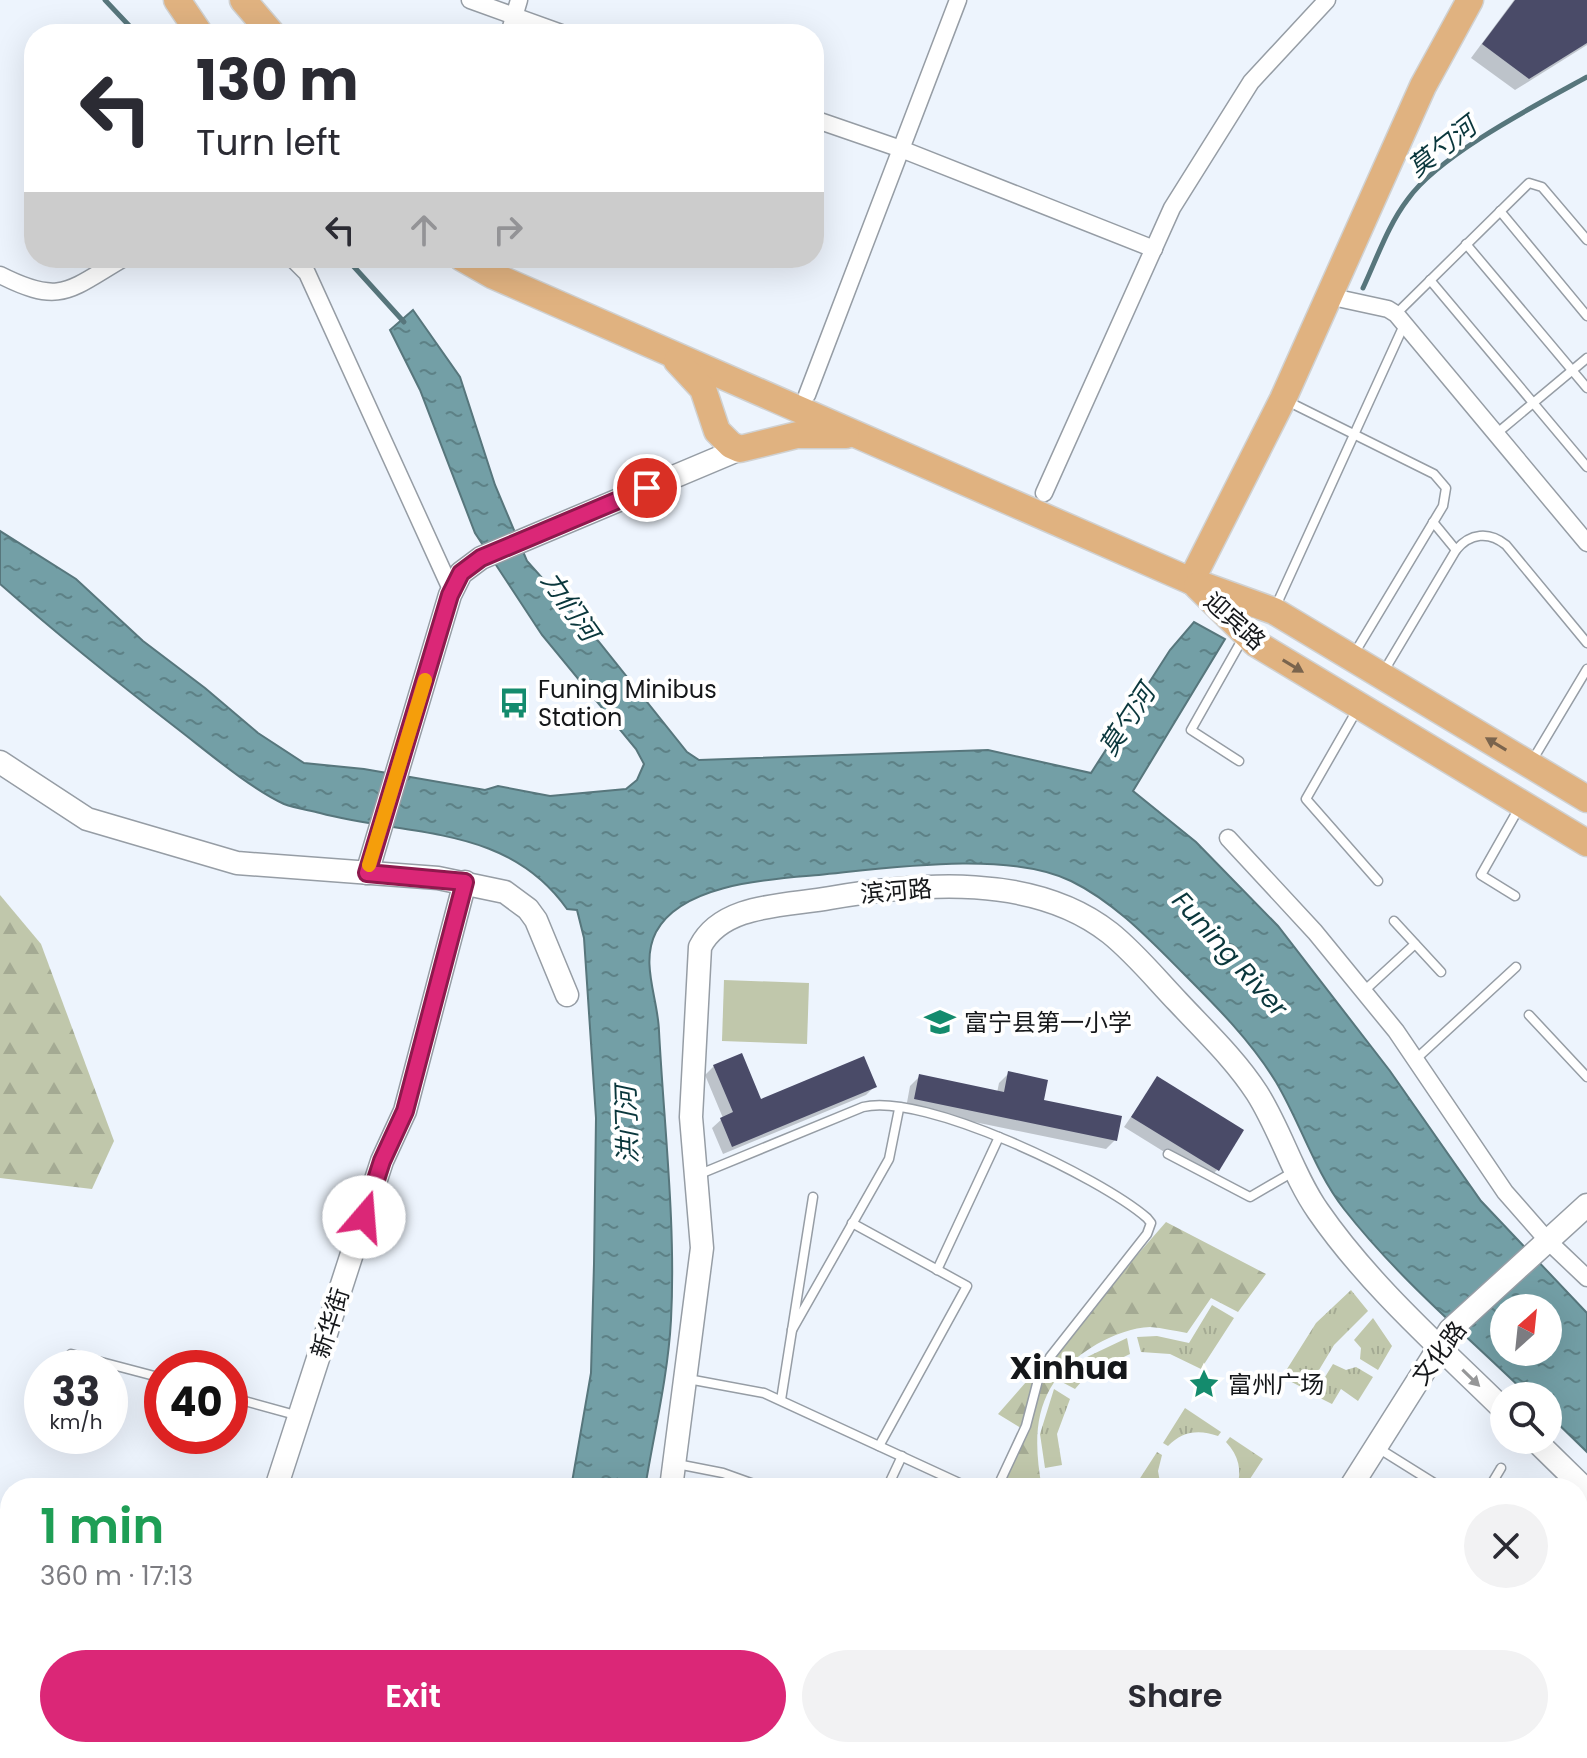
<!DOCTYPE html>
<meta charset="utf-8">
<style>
body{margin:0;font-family:Poppins,"Noto Sans SC",sans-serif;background:#f2f2f3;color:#2b2b33;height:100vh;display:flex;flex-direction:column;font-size:30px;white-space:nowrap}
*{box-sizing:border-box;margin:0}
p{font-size:26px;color:#7c7c81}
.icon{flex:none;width:44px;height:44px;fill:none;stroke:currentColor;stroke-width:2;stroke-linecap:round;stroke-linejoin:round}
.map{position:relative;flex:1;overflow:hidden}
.sheet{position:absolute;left:0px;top:1478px;width:1588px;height:280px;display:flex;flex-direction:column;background:#fff;border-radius:32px 32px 0 0;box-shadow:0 8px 32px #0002}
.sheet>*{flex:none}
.banner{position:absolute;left:24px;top:24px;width:800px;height:244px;border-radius:32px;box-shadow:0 8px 32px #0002;background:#fff;color:#2b2b33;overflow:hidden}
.needle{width:52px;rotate:27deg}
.controls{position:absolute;left:1490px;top:1294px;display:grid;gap:16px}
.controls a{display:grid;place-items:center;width:72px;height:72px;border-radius:50%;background:#fff;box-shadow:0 8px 32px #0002;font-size:40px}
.speed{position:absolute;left:24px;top:1350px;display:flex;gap:16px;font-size:40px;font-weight:700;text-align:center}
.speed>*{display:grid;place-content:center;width:104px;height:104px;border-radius:50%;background:#fff;box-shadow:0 8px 32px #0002;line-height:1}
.speed small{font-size:20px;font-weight:400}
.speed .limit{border:12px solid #d22;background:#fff;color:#111}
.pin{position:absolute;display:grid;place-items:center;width:68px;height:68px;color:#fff;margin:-34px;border:4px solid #fff;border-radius:50%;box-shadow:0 2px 8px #0007}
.me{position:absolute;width:88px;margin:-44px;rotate:18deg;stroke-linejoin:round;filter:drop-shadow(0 0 6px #0008)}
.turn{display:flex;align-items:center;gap:28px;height:168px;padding:0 40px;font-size:36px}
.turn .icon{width:104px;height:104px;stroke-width:2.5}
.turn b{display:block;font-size:56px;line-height:68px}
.lanes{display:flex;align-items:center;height:76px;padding:0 40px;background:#0003;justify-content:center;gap:40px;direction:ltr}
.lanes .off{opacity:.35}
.round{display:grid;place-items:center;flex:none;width:84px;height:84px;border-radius:42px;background:#f2f2f3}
.summary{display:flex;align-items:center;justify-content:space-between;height:136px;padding:0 40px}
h1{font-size:48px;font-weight:600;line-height:60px;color:#1e9e55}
.action{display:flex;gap:16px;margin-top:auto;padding:16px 40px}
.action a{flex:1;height:92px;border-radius:48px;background:#db2777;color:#fff;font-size:32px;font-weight:600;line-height:92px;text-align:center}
.action a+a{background:#f2f2f3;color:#2b2b33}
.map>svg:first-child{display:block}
</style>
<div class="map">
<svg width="1587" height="1758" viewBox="0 0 1587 1758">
<defs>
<pattern id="grass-tufts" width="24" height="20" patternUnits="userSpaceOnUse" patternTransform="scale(2)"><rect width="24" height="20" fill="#c0c7ab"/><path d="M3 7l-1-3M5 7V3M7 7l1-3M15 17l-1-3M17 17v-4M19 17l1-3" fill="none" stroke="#a4aa93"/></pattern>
<pattern id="forest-firs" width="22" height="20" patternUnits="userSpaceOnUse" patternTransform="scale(2)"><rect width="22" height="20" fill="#c0c7ab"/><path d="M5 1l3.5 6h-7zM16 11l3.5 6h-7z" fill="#a4aa93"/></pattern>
<pattern id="water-ripples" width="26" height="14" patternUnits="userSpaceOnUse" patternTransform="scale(2)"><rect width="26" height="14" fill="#739fa6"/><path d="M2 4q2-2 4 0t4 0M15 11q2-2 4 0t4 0" fill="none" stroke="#5d8186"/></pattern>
</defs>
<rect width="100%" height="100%" fill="#edf4fd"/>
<g fill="url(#grass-tufts)">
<path d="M 1351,1290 L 1368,1311 L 1334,1345 L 1307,1390 L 1282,1377 L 1316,1323 Z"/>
<path d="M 1212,1305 L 1234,1318 L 1201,1369 L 1170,1354 L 1141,1352 L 1137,1337 L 1157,1336 L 1189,1343 Z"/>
<path d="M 1373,1318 L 1392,1346 L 1378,1370 L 1360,1359 L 1361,1348 L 1354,1340 Z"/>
<path d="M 1127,1338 L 1130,1354 L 1088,1374 L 1075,1389 L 1060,1381 L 1087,1357 Z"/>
<path d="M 1333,1364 L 1346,1370 L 1356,1367 L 1373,1377 L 1358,1401 L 1341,1389 L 1332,1404 L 1314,1395 Z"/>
<path d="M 1054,1389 L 1070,1399 L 1057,1434 L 1062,1465 L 1045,1468 L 1040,1434 Z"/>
<path d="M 1185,1408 L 1221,1432 L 1218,1436 C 1199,1429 1182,1431 1168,1446 L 1163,1443 Z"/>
<path d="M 1230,1437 L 1263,1459 L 1244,1488 L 1237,1488 C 1242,1470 1239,1456 1226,1442 Z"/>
<path d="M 1157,1452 L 1162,1455 L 1158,1471 L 1161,1488 L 1137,1488 L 1135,1486 Z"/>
</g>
<g fill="url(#forest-firs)">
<path d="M 0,895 L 41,944 L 114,1141 L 92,1189 L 0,1178 Z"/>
<path d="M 1166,1222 L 1266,1274 L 1238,1312 L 1211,1298 L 1187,1333 C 1175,1331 1163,1328 1150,1327 C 1134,1327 1111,1336 1097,1344 C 1038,1379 1030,1424 1042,1488 L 1001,1488 L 1024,1430 L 998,1414 Z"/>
</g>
<path fill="#c0c7ab" d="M 724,980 L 809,983 L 807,1044 L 722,1041 Z"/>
<g fill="url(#water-ripples)" stroke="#57767c" stroke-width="2" fill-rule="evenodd">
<path d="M 413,310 L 460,377 L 495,485 L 527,561 L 599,642 L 687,752 L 699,760 L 988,750 L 1091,773 L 1170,650 L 1194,622 L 1225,639 L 1133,791 L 1196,842 L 1278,926 L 1390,1071 L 1481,1201 L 1587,1313 L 1587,1452 L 1548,1414 L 1548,1396 L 1529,1396 C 1466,1335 1398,1278 1344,1209 C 1314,1170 1301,1124 1276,1082 C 1251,1041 1216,1006 1182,972 C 1149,939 1114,902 1071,881 C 1008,850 888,868 819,875 C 772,879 682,883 656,932 C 640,963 658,998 659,1031 C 664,1126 676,1225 671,1320 C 668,1376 654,1433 645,1488 L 571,1488 L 591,1373 L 594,1264 L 596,1118 L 584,938 L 577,910 L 567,909 C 507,824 409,837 320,813 C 308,810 295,808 284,804 C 250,788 210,754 179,730 C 118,683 58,635 0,584 L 0,531 L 76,579 L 143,641 L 205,688 L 258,733 L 304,763 L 364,769 L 485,790 L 498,786 L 550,796 L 626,789 L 637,780 L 644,764 L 636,749 L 542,635 L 475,533 L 420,390 L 390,330 ZM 1504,1308 L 1548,1308 L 1548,1352 L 1504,1352 Z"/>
<path d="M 528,1748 L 605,1748 L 604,1758 L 527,1758 Z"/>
</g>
<g fill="#0003">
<path d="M 1514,0 L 1587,0 L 1587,45 L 1515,90 L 1471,58 Z"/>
<path d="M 714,1066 L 760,1102 L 875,1086 L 866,1095 L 723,1154 L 712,1128 L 723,1118 L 705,1075 Z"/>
<path d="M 1008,1074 L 1041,1102 L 1115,1140 L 1106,1149 L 906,1108 L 910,1086 L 919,1077 L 997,1093 L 999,1083 Z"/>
<path d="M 1157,1079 L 1217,1170 L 1208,1179 L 1124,1127 Z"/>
</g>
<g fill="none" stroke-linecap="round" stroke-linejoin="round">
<g stroke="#57767c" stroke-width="5">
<path d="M 105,0 L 137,34"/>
<path d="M 346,258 L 404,322"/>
<path d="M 1363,288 C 1377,258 1388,225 1408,199 C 1439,155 1538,104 1587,77"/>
</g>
</g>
<g fill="#4a4b68">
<path d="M 1515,0 L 1587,0 L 1587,43 L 1529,79 L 1482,44 Z"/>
<path d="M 742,1053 L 761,1099 L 864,1056 L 877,1087 L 732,1147 L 720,1118 L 733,1112 L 713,1065 Z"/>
<path d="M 1008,1071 L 1048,1080 L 1044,1100 L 1122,1116 L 1117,1141 L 914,1099 L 919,1074 L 1004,1092 Z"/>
<path d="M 1157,1076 L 1244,1130 L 1219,1171 L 1131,1117 Z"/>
</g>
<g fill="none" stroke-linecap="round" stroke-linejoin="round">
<g stroke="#969da5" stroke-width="11">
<g id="lane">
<path d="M 1500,211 L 1587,316"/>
<path d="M 1466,244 L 1587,388"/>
<path d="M 1430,280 L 1587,467"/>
<path d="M 1396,314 L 1529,183 L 1542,187 L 1587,240"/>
<path d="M 1287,401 L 1434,474 L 1446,488 L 1443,506 L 1354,654"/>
<path d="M 1496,434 L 1587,358"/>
<path d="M 1433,522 L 1456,550"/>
<path d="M 1275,608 L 1404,325"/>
<path d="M 1384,671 L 1456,550 C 1470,533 1489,531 1506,545 L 1587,643"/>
<path d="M 1357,710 L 1306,799 L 1378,881"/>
<path d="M 1239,761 L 1191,730 L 1243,638"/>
<path d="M 1532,761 L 1587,669"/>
<path d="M 1515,896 L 1481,875 L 1519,808"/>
<path d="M 1394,921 L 1441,972"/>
<path d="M 1364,991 L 1415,944"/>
<path d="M 1529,1015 L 1587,1077"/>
<path d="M 1416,1059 L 1516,967"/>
<path d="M 1168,1154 L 1250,1197 L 1293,1172"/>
<path d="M 700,1174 L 863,1107 C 923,1092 1100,1177 1147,1218 L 1151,1223 L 1147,1234 L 1050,1357 L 1038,1380 L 1026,1426 L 997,1488"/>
<path d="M 852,1223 L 967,1286 L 879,1446"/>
<path d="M 937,1270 L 999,1137"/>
<path d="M 792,1330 L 889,1159 L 899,1109"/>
<path d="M 71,1354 L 162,1378"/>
<path d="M 688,1379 L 764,1393 L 970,1488"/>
<path d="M 230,1397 L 299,1416"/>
<path d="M 781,1400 L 813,1197"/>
<path d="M 1378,1448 L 1442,1488"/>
<path d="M 677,1464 L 723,1473 L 765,1488"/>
<path d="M 887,1488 L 902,1456"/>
<path d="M 1489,1488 L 1501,1468"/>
<path d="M 1554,1488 L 1568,1474"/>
<path d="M 761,1748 L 778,1753"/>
<path d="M 858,1748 L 894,1758"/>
<path d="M 1426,1758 L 1429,1748"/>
</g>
</g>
<g stroke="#969da5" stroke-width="19">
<g id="street">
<path d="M 470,0 L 564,34"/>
<path d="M 509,34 L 519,0"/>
<path d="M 814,119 L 901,149 L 1154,249"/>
<path d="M 292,258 L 307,273 L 450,587"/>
<path d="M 0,275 C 61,306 69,290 124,258"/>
<path d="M 1328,296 L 1388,309 L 1396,314 L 1587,543"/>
<path d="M 807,395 L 958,0"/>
<path d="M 1044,493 L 1172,208 L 1251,82 L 1327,0"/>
<path d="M 1228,838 L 1315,932 L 1396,1031 L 1505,1192 L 1548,1241 L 1587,1278"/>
<path d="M 497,1758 L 499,1748"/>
<path d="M 927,1758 L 929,1748"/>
</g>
</g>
<g stroke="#969da5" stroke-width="25">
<g id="secondary">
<path d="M 0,762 L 87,819 L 237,863 L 438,878 L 505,892 L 528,909 L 536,920 L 567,995"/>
<path d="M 367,873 L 450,595 L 461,573 L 481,558 L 740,449"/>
<path d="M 1535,1440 L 1587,1491"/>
<path d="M 276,1488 L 382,1161 L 405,1111 L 465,882"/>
<path d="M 671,1488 L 702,1248 L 691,1117 L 700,947 C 722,903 787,906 830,898 C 919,883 1034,873 1110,933 C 1135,953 1156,979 1178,1002 C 1205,1031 1235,1059 1257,1093 C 1281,1131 1293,1175 1318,1211 C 1369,1285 1440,1347 1504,1410"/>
<path d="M 1350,1488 L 1450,1330 L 1587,1205"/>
<path d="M 15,1748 L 46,1758"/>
<path d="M 1086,1748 L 1123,1758"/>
<path d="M 1189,1748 L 1225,1758"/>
<path d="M 188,1758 L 192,1748"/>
<path d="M 629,1758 L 630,1748"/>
<path d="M 1160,1758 L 1162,1748"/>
</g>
</g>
<g stroke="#d0d1d1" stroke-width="29">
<g id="primary">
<path d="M 177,0 L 200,34"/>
<path d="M 243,0 L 272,34"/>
<path d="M 462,258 L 492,275 L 1191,581 L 1274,611 L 1587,799"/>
<path d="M 677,361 L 703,389 L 717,431 L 731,445 L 740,449 L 797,435 L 846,435"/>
<path d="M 1191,581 L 1283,399 L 1423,86 L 1470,0"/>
<path d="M 1197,586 L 1255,643 L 1587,843"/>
</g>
</g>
<use href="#lane" stroke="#fff" stroke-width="8"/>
<use href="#street" stroke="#fff" stroke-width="16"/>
<use href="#secondary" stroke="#fff" stroke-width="22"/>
<use href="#primary" stroke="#e0b280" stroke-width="26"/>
</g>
<defs><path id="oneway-solid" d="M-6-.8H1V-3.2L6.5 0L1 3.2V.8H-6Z" transform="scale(2)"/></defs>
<g fill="#7a644d">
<use href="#oneway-solid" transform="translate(1293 666) rotate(31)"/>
<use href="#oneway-solid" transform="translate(1496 744) rotate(-149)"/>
</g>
<use fill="#969798" href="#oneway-solid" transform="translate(1471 1378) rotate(44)"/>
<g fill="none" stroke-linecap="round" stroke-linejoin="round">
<g stroke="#8e194d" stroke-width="20">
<path id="route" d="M 364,1217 L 382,1161 L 405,1111 L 465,882 L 367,873 L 450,595 L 461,573 L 481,558 L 647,488"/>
</g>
<use href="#route" stroke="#db2777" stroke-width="14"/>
<path stroke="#f59e0b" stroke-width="14" d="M 369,865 L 425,680"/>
</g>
<defs>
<g id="bus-bare" transform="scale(2.4)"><path d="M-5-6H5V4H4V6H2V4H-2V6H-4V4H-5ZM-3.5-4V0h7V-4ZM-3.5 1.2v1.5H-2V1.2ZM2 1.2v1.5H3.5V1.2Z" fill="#148b6d" stroke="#fff" stroke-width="2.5" paint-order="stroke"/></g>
<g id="school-bare" transform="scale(2.4)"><path d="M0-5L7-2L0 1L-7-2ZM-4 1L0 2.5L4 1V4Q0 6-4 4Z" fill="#148b6d" stroke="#fff" stroke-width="2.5" paint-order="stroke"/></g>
<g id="sight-bare" transform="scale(2.4)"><path d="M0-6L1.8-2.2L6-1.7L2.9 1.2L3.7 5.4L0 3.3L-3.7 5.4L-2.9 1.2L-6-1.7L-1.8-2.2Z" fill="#148b6d" stroke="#fff" stroke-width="2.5" paint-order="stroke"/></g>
</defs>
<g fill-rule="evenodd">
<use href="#bus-bare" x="514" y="703"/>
<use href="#school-bare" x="940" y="1022"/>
<use href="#sight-bare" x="1204" y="1384"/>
</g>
<g text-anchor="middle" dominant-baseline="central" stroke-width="8" stroke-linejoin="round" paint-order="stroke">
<g font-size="24" fill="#15171a" stroke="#fff">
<text transform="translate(1235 621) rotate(42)">迎宾路</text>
<text transform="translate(896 891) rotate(-5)">滨河路</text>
<text transform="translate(330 1323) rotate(-72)">新华街</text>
<text transform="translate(1439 1353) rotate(-53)">文化路</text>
</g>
<g font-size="24" fill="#15171a" stroke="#fff" text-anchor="start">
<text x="538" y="689">Funing Minibus<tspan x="538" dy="28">Station</tspan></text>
<text x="964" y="1022">富宁县第一小学</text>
<text x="1228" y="1384">富州广场</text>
</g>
<g font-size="26" font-style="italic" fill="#0a373c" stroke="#fff">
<text transform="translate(1442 147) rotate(-38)">莫勺河</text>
<text transform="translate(570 606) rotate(55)">力们河</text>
<text transform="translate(1127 720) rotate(-57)">莫勺河</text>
<text transform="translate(1230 954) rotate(48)">Funing River</text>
<text transform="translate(627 1125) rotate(-92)">洪门河</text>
</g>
<g font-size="32" font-weight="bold" fill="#15171a" stroke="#fff">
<text x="1069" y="1367">Xinhua</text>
</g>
</g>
</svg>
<div class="controls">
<a><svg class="needle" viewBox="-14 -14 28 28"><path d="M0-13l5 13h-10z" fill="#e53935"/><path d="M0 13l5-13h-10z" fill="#7c7c81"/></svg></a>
<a><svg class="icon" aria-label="search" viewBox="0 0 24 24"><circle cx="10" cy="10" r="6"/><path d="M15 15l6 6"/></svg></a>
</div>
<div class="speed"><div>33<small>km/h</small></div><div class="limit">40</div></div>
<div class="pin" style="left:647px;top:488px;background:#d93025"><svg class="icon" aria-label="arrive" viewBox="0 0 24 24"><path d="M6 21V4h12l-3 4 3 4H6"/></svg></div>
<svg class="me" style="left:364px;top:1217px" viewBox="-20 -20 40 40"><circle r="19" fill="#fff"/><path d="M0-13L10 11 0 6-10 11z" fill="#db2777"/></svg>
<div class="banner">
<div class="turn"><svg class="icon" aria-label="left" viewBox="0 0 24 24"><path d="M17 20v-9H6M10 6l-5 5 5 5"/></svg><div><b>130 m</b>Turn left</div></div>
<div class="lanes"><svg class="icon" aria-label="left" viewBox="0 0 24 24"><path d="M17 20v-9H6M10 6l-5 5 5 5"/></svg><svg class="icon off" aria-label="ahead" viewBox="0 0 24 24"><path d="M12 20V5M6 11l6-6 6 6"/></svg><svg class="icon off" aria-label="right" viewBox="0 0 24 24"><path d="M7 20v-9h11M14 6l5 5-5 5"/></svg></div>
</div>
<section class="sheet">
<div class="summary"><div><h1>1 min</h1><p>360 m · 17:13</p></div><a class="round"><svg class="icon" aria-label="close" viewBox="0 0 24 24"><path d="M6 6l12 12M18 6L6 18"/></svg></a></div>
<div class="action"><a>Exit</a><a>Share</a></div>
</section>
</div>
